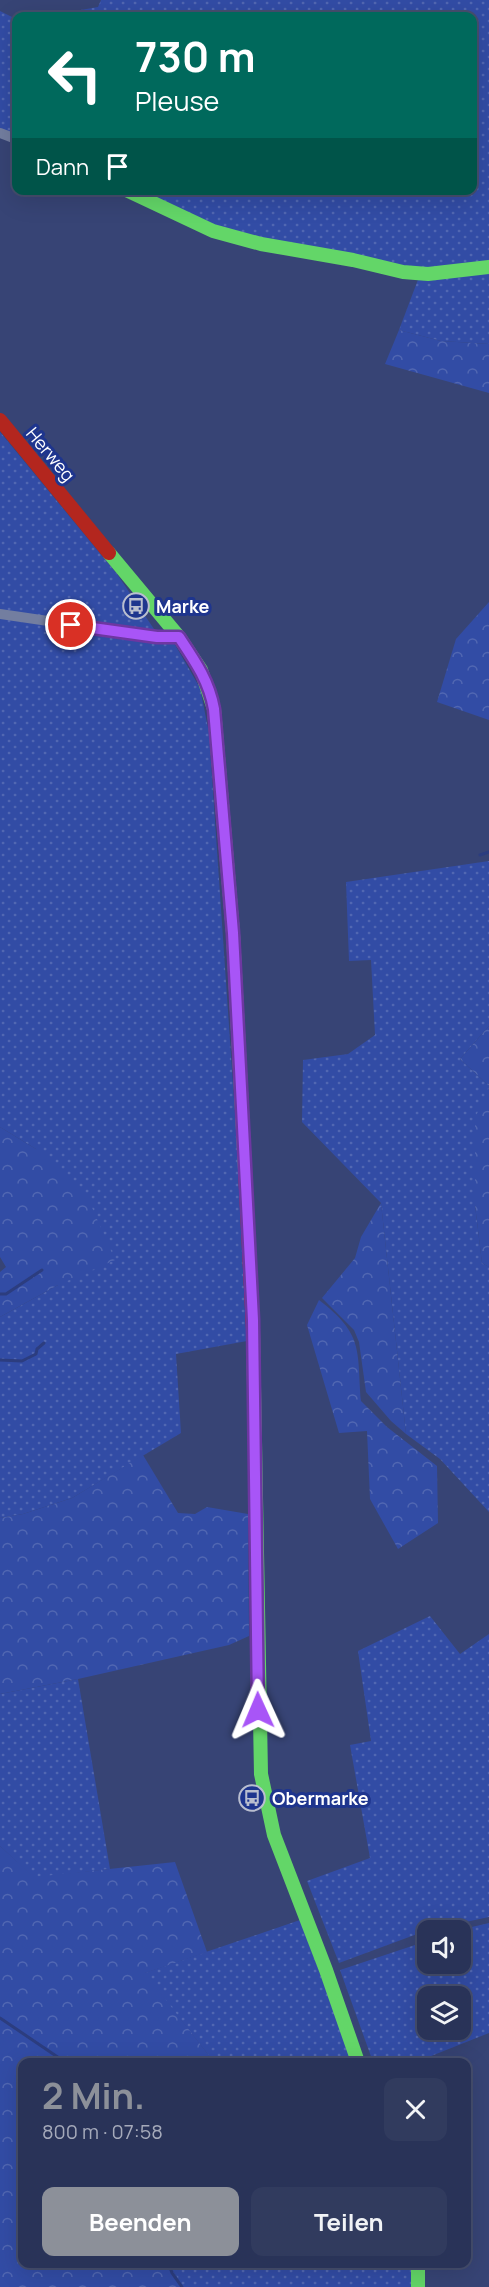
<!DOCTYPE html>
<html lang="de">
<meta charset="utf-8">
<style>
body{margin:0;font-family:Manrope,sans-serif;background:#313b5e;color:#f1f3f6;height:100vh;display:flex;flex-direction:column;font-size:22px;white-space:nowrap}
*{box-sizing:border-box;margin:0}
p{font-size:20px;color:#a5aaba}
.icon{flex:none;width:33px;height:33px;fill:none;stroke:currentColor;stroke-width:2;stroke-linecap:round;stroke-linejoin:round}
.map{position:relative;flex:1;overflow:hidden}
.details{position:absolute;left:18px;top:2058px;width:453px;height:210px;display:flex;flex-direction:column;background:#293358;border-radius:12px;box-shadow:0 6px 24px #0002,0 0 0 2px #454e6e}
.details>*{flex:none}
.top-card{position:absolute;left:12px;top:12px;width:465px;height:183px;border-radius:12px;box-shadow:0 6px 24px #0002,0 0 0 2px #454e6e;background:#00695c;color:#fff;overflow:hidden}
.controls{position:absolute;left:417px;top:1920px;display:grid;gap:12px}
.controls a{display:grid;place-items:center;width:54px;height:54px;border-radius:12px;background:#293358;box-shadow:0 6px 24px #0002,0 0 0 2px #454e6e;font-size:30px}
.pin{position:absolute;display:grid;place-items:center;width:51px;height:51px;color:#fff;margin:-26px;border:3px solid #fff;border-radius:50%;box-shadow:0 2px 6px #0007}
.me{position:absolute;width:66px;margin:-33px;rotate:359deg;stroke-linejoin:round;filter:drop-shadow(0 0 4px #0008)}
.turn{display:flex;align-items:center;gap:21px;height:126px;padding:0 24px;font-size:27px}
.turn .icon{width:78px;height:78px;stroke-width:2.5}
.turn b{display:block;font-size:42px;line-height:51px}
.then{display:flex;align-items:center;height:57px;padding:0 24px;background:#0003;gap:12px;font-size:22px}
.round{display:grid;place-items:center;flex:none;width:63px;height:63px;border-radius:12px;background:#313b5e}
.headline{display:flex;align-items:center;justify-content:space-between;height:102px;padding:0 24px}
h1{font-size:36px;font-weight:700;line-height:45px;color:#8c9099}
.primary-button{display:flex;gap:12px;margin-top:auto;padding:12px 24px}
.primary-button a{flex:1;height:69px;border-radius:12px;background:#8c9099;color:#fff;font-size:24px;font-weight:700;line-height:69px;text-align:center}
.primary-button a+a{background:#313b5e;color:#f1f3f6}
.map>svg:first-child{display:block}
</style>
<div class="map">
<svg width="489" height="2287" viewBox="0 0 489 2287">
<defs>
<pattern id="grass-dots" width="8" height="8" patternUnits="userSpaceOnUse" patternTransform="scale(1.5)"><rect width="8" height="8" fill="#324ca5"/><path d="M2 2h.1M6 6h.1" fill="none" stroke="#5167b2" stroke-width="1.8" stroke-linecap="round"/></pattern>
<pattern id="forest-crowns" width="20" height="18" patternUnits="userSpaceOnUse" patternTransform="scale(1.5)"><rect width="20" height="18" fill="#324ca5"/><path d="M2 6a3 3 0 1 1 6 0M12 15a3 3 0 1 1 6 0" fill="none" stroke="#5167b2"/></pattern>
</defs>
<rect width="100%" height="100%" fill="#374475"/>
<g fill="url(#grass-dots)" fill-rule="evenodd">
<path d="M 101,0 L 489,0 L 489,268 L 421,273 L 231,234 L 130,191 L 472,190 L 472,16 L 46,16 L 98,7 Z"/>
<path d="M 0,11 L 16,19 L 16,137 L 0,130 Z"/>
<path d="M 489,271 L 489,344 L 441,341 L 399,330 L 419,277 Z"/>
<path d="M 0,432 L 117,574 L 158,635 L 0,613 Z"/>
<path d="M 0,615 L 174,643 L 200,688 L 209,733 L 243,1231 L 247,1341 L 176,1354 L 181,1433 L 72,1498 L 23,1514 L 0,1518 L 0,1317 L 58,1285 L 36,1149 L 0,1127 Z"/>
<path d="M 489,861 L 489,1026 L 460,1059 L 489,1086 L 475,1205 L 482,1263 L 489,1267 L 489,1512 L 440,1459 L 406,1434 L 381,1203 L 302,1122 L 303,1060 L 348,1054 L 375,1035 L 371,960 L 349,961 L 346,882 Z"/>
<path d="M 430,1616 L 460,1654 L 489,1634 L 489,1917 L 428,1930 L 339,1963 L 307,1881 L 370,1858 L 350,1745 L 371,1741 L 358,1651 Z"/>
<path d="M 78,1679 L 110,1869 L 34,1878 L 0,1846 L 0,1694 Z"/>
<path d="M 300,1920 L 353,2062 L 214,2062 L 144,1973 Z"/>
<path d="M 489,1923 L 489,2033 L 416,2062 L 373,2062 L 340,1970 L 427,1941 L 428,1964 L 460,1964 L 459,1930 ZM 428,1996 L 460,1996 L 460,2030 L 428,2030 Z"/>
<path d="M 169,2264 L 411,2264 L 411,2287 L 183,2287 Z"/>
</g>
<g fill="url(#forest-crowns)">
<path d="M 399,330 L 441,341 L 489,344 L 489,393 L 385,364 Z"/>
<path d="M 489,602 L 489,720 L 437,702 L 456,639 Z"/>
<path d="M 489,1026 L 489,1086 L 460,1059 Z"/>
<path d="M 489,1088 L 489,1267 L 482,1263 L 475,1205 L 475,1118 Z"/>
<path d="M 0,1127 L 36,1149 L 90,1203 L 115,1260 L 58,1285 L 0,1317 L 0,1272 L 6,1267 L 0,1257 Z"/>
<path d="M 381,1203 L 406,1434 L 391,1421 L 366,1392 L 359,1342 L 354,1330 L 322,1298 L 355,1258 L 361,1237 Z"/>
<path d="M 319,1300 C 364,1335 357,1349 361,1401 L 387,1427 L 437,1466 L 438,1523 L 398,1549 L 370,1499 L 367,1431 L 339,1433 L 307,1325 Z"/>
<path d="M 143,1455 L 178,1513 L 195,1514 L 207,1507 L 248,1514 L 249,1636 L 229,1645 L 78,1679 L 0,1694 L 0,1518 L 23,1514 L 72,1498 Z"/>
<path d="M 0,1846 L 34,1877 L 175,1862 L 207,1952 L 145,1973 L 214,2062 L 22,2062 L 22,2264 L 169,2264 L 183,2287 L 0,2287 Z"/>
</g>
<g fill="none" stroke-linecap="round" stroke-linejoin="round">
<g stroke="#2c3d7f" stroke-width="3">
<path d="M 480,855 L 489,852"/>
<path d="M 0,1294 L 6,1294 L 42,1270"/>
<path d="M 0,1360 L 22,1361 L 36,1354 L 37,1349 L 44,1343"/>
<path d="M 0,2018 L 65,2062"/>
<path d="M 169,2264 L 172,2273 L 182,2287"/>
</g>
<g stroke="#737ea0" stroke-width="10">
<path d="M 0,133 L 16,139"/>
<path d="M 0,614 L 157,637 L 179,637"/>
</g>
<g stroke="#63d668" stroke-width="14">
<path d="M 126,190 L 213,231 L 261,244 L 353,260 L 403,272 L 428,274 L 489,267"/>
<path d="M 109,553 L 179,637 L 201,670 L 214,709 L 233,933 L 245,1170"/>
<path d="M 253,1330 L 261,1774 L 274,1835 L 326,1970 L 358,2062"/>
<path d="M 418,2264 L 418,2287"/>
</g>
<g stroke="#b3261e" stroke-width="14">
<path d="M 0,420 L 109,553"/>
<path d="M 245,1170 L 253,1330"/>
</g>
</g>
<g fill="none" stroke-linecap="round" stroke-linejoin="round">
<g stroke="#6d37a1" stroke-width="15">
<path id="route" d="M 71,625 L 157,637 L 179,637 C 195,661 209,681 214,709 L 233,933 L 253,1320 L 258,1710"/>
</g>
<use href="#route" stroke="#a855f7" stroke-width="10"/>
</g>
<defs>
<g id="bus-ring" transform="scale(1.35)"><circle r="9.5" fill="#1e358e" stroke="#b9becf" stroke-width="1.5"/><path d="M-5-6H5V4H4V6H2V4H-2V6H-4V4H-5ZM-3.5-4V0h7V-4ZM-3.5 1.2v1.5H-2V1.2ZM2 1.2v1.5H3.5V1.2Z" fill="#b9becf"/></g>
</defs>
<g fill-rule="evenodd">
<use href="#bus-ring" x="136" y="606"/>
<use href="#bus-ring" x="252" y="1798"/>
</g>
<g text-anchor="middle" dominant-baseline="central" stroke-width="6" stroke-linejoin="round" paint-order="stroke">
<g font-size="18" fill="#fff" stroke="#1e358e">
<text transform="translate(51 454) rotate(50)">Herweg</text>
</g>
<g font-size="18" font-weight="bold" fill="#fff" stroke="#1e358e" text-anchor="start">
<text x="156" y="606">Marke</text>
<text x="272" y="1798">Obermarke</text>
</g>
</g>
</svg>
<div class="controls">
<a><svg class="icon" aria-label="sound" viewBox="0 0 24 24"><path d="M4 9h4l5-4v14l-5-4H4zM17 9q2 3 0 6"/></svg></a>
<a><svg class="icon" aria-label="layers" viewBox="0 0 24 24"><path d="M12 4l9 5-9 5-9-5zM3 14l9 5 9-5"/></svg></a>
</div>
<div class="pin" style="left:71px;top:625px;background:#d93025"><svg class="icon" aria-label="arrive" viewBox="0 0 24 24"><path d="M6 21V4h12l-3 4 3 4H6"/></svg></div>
<svg class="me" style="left:258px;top:1710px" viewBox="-20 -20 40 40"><path d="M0-17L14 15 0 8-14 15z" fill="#a855f7" stroke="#fff" stroke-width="4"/></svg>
<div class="top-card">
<div class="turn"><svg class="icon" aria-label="left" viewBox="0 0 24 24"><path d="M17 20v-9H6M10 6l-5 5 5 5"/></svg><div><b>730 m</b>Pleuse</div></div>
<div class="then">Dann<svg class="icon" aria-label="arrive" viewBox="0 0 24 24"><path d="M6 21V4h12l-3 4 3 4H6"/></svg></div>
</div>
<section class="details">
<div class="headline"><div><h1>2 Min.</h1><p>800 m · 07:58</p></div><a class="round"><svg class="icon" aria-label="close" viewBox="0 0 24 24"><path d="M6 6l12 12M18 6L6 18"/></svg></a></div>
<div class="primary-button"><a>Beenden</a><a>Teilen</a></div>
</section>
</div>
